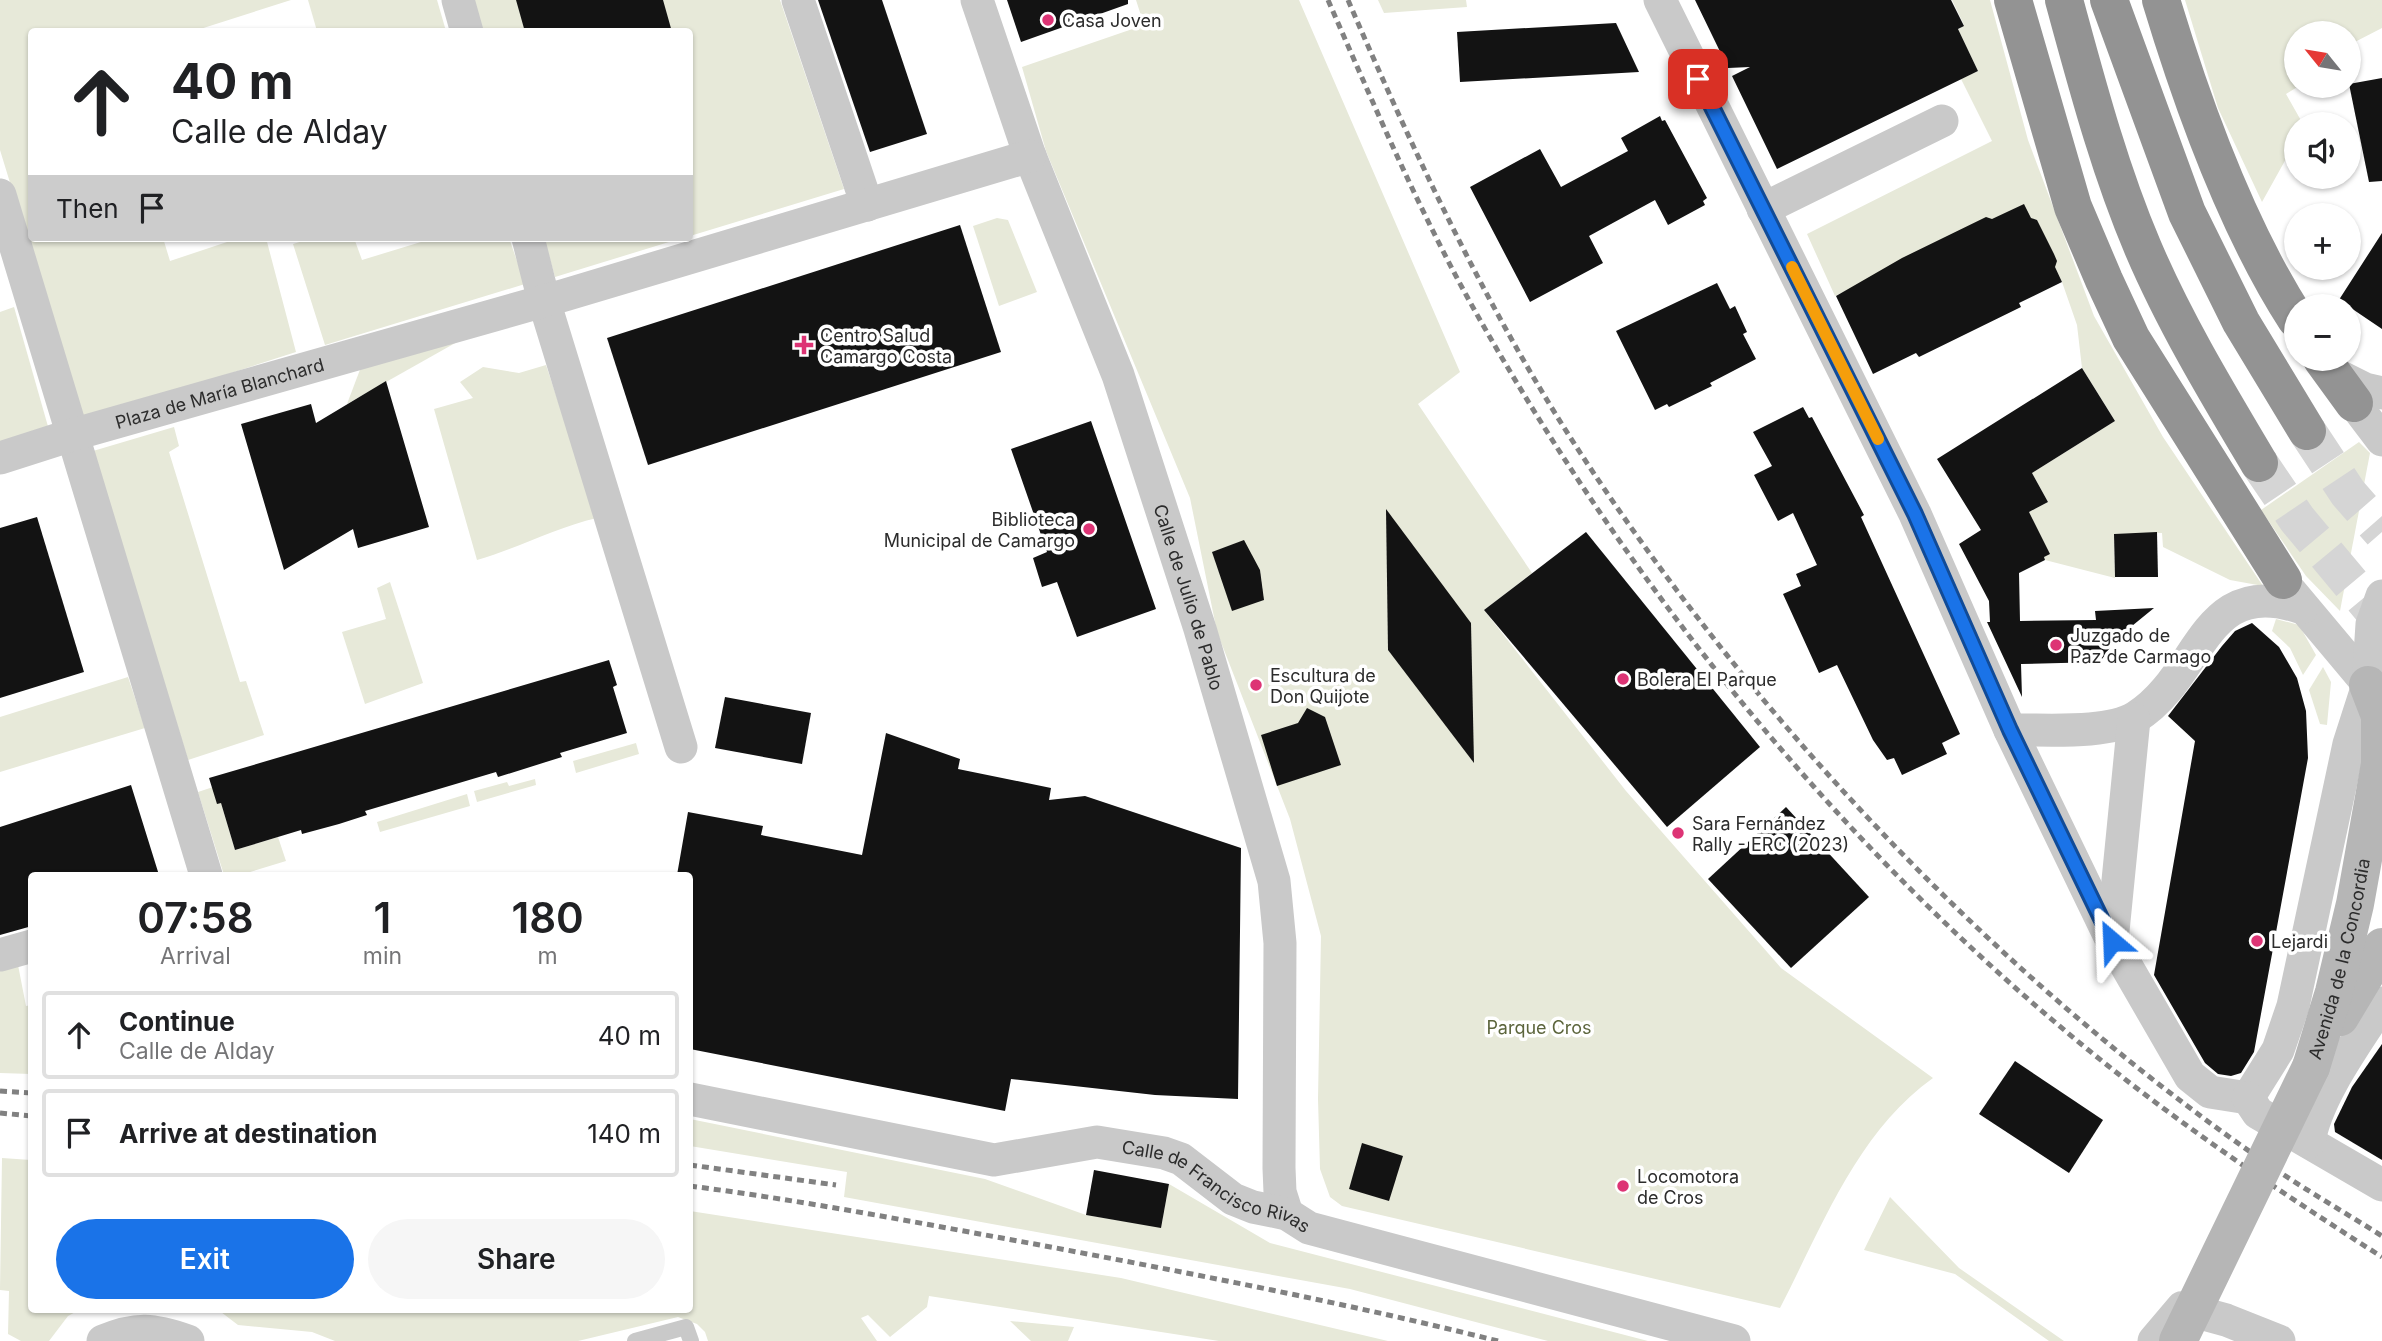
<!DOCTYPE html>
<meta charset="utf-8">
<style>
body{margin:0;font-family:Inter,sans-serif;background:#f6f6f6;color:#202124;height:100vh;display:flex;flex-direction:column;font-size:26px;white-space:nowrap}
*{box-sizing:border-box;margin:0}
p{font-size:23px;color:#757577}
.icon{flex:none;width:38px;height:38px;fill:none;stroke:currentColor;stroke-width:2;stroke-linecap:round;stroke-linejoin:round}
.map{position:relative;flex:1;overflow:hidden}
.side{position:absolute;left:28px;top:872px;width:665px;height:441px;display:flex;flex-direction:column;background:#fff;border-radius:7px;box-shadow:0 2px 5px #0004}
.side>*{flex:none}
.top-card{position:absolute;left:28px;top:28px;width:665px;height:214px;border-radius:7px;box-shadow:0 2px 5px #0004;background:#fff;color:#202124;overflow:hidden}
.needle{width:46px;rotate:300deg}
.tools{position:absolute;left:2284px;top:21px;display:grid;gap:14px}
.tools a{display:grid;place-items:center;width:77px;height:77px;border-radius:50%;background:#fff;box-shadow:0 2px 5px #0004;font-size:35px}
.pin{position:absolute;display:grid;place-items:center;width:60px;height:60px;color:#fff;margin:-30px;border-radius:14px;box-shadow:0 4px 10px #0006}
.me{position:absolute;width:77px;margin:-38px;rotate:334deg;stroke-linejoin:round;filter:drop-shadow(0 0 5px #0008)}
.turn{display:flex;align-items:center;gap:24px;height:147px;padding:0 28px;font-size:32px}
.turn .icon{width:91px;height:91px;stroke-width:2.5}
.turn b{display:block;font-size:49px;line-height:60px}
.then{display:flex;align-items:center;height:66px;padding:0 28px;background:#0003;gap:14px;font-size:26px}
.eta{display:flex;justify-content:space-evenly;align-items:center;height:119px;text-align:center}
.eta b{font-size:42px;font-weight:600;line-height:49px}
.button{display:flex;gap:14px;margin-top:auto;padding:14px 28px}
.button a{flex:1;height:80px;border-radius:42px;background:#1a73e8;color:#fff;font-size:28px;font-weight:600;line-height:80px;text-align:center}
.button a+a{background:#f6f6f6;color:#202124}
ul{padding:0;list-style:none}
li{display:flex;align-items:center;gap:21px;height:88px;margin:0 14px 10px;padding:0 14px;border:4px solid #e0e0e0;border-radius:7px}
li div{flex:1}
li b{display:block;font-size:26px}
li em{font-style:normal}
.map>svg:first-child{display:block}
</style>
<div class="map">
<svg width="2382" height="1341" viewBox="0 0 2382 1341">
<rect width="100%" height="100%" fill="#fff"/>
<g fill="#e7e9d9">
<path d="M 0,0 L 291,0 L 194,31 L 32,32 L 32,238 L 163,238 L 170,261 L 239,238 L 266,238 L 296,352 L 83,421 L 0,150 Z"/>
<path d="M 308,0 L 437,0 L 446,31 L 317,31 Z"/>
<path d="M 471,0 L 780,0 L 844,189 L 690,236 L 690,32 L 481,31 Z"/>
<path d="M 1136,0 L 1299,0 L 1460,372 L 1418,404 L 1532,573 L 1484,610 L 1626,791 L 1781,968 L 1933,1078 C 1857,1132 1822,1227 1780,1308 L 1342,1206 L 1330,1197 L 1320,1169 L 1318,1099 L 1321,936 L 1290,819 L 1217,632 L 1190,498 L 1046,151 L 1022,67 L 1144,25 Z"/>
<path d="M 1378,0 L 1466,0 L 1467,7 L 1384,13 Z"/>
<path d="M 1952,0 L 1990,0 L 2028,140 L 2094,316 L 2163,437 L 2263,586 L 2230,580 L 2163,547 L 2162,533 L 2114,534 L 2115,578 L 2045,560 L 2029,512 L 2048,502 L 2032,473 L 2115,421 L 2082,368 L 2077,325 L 2062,282 L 2023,205 L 1835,296 L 1807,234 L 1992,141 L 1961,79 L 1978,71 L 1958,30 L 1964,25 Z"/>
<path d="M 2185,0 L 2382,0 L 2382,28 L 2349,45 L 2348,33 L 2296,33 L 2296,86 L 2299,86 L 2286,94 L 2303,124 L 2296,124 L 2296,141 L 2262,202 L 2218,108 Z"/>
<path d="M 997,218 L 1008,220 L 1037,292 L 999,306 L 973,226 Z"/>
<path d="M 313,238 L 354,238 L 362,260 L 434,238 L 509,238 L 525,284 L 325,345 L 293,244 Z"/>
<path d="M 544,238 L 682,238 L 555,277 Z"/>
<path d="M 14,307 L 49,430 L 0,446 L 0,312 Z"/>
<path d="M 473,333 L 347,404 L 361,367 Z"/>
<path d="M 546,365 L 597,518 C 557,527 519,548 477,560 L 434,409 L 473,398 L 460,382 L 483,367 L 519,373 Z"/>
<path d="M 174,427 L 179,446 L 169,452 L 240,682 L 246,681 L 264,735 L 188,760 L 93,451 Z"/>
<path d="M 2359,442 L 2370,453 L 2340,611 L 2306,576 L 2261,510 Z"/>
<path d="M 390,582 L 423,683 L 365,704 L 342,632 L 386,619 L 377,588 Z"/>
<path d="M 2276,619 L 2299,625 L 2316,655 L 2303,675 L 2290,648 L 2272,631 Z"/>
<path d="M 2323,667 L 2331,682 L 2327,725 L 2320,724 L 2309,690 Z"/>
<path d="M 128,677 L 145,728 L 0,772 L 0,717 Z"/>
<path d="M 636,743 L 639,754 L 576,773 L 573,761 Z"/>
<path d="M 535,779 L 536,785 L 477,802 L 474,791 L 507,782 L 509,786 Z"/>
<path d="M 216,786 L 235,850 L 278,837 L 286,861 L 240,875 L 224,875 L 198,792 Z"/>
<path d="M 467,794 L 470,806 L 380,832 L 377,822 Z"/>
<path d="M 18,965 L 26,1006 L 31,1005 L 31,1074 L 0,1073 L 0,971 Z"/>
<path d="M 690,1119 L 985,1179 L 1086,1215 L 1161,1227 L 1169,1184 L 1270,1243 L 1648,1341 L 1548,1341 L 1350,1289 L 844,1197 L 847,1172 L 690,1146 Z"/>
<path d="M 2,1158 L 31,1160 L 32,1309 L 81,1309 L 68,1316 L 49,1341 L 21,1341 L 8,1334 L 9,1291 L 0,1290 Z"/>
<path d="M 1890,1197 L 1959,1268 L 2064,1341 L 2049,1341 L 1955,1274 L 1864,1250 Z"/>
<path d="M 690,1211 L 1121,1278 L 1388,1341 L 1219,1341 L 929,1296 L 927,1307 L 890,1337 L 868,1315 L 861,1318 L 877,1341 L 708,1341 L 705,1332 L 697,1324 L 678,1317 L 578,1341 L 335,1341 L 312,1332 L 238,1325 L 217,1309 L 690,1309 Z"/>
<path d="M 1010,1321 L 1074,1327 L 1068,1341 L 1031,1341 Z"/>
</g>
<g fill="#131313">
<path d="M 516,0 L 663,0 L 672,32 L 525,32 Z"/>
<path d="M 818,0 L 882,0 L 927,134 L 870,152 Z"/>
<path d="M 1007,0 L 1128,0 L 1128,4 L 1021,42 Z"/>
<path d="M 1695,0 L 1951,0 L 1964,26 L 1958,29 L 1978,71 L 1777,169 L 1732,76 L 1750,67 L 1728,68 Z"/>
<path d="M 1616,23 L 1639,72 L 1460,82 L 1457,32 Z"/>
<path d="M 2382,78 L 2382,181 L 2369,182 L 2349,84 Z"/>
<path d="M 1660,116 L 1662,121 L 1665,120 L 1707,198 L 1703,201 L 1705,205 L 1668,225 L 1655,200 L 1589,236 L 1603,263 L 1530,302 L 1470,187 L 1540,149 L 1561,187 L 1628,151 L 1621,138 Z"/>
<path d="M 2024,204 L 2031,218 L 2037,220 L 2054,254 L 2057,261 L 2055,267 L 2062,282 L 2019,303 L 2021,307 L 1919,357 L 1916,353 L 1873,374 L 1836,296 L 1902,258 L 1986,217 L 1992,219 Z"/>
<path d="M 960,225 L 1001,352 L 648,465 L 607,338 Z"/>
<path d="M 2382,233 L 2382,329 L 2348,306 L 2335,306 Z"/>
<path d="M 1717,283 L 1730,309 L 1735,306 L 1747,332 L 1743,334 L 1756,359 L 1710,383 L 1712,386 L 1669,407 L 1667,404 L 1655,410 L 1616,331 Z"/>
<path d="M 2082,368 L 2115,421 L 2032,473 L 2048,502 L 2029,512 L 2050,554 L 2044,557 L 2045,560 L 2019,573 L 2020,621 L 2096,620 L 2095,611 L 2154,608 L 2116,639 L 2100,662 L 2021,664 L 2022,697 L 1987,622 L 1990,622 L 1989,601 L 1959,544 L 1981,530 L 1937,459 Z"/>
<path d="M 386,381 L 429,527 L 358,548 L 353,529 L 284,570 L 241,424 L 311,404 L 316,423 Z"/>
<path d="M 1803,407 L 1809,418 L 1812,417 L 1864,515 L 1861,517 L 1960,734 L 1942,743 L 1947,754 L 1902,775 L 1894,758 L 1887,760 L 1873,740 L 1837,665 L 1819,673 L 1783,594 L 1801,586 L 1796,574 L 1817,565 L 1793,513 L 1778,521 L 1754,475 L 1772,466 L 1753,432 Z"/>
<path d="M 1091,421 L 1156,609 L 1077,637 L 1057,582 L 1042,587 L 1033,558 L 1047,552 L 1011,449 Z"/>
<path d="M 1386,509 L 1471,623 L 1474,763 L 1388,650 Z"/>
<path d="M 37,517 L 84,672 L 0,698 L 0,528 Z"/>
<path d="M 1586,532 L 1760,747 L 1667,827 L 1484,610 Z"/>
<path d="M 2157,532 L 2158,577 L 2115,577 L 2114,534 Z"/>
<path d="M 1244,540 L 1260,570 L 1264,600 L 1232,611 L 1212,552 Z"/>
<path d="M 2252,623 L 2279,647 L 2297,678 L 2306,711 L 2308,758 L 2254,1052 L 2241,1073 L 2231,1076 L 2218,1074 L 2205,1063 L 2154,975 L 2195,741 L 2168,716 L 2222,646 L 2235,631 Z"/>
<path d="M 609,660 L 617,685 L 613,687 L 627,733 L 560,753 L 562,757 L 498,777 L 496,772 L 365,811 L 367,815 L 339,824 L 302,834 L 301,830 L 235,850 L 221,803 L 217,804 L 209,778 Z"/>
<path d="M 725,697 L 811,713 L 802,764 L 715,748 Z"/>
<path d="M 1307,708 L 1325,717 L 1341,765 L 1277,786 L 1261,735 L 1298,723 Z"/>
<path d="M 886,733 L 960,759 L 958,769 L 1051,788 L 1049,800 L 1085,796 L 1241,848 L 1238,1099 L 1155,1095 L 1011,1079 L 1005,1111 L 690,1049 L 690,875 L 677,875 L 688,812 L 763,826 L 761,835 L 862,855 Z"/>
<path d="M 131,785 L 159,875 L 32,875 L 32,926 L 0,935 L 0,827 Z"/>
<path d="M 1786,807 L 1869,897 L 1791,968 L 1708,879 Z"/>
<path d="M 2382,1044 L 2382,1160 L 2335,1132 L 2334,1124 L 2352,1087 Z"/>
<path d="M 2015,1061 L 2103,1120 L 2069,1173 L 1979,1114 Z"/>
<path d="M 1362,1143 L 1403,1156 L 1389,1201 L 1349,1189 Z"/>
<path d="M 1094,1170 L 1169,1184 L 1161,1228 L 1086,1215 Z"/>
</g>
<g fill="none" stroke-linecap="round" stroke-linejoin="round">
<g stroke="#d5d5d5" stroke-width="38" stroke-dasharray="38 19" stroke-linecap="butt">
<path d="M 2307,431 L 2348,493 L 2382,532"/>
<path d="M 2259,463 L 2297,519 L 2382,621"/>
</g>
<path stroke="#c9c9c9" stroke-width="16" d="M 635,1341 L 686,1327 L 691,1341"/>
<g stroke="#c9c9c9" stroke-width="33">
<path d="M 458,0 L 467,32"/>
<path d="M 798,0 L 867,205"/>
<path id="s1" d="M 977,0 L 1030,156 L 1118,375 L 1200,629 L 1274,881 L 1280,943 L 1279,1168 L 1280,1192 L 1287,1214"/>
<path d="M 1660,0 L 1915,514 L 2010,730 L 2112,941 L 2190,1076 L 2210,1092 L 2248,1098"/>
<path d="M 0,195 L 206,875"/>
<path d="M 1763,209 L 1942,121"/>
<path d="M 528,238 L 544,301 L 681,747"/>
<path d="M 2333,373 L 2365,389 L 2382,393"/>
<path d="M 2354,403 L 2382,440"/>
<path id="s2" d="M 0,458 L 75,434 L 565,295 L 1030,156"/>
<path d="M 2291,592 L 2373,690"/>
<path d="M 2010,730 C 2043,729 2107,735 2136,717 C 2203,675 2202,573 2302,608"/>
<path d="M 2112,941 L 2134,719"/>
<path d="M 0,955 L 32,946"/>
<path d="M 2248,1098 L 2278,1050 L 2293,1006 L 2349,744 L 2368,685 L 2372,624 L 2382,596"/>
<path d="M 2248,1098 L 2258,1113 L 2382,1185"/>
<path id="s3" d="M 690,1099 L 994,1160 L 1097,1142 L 1164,1153 L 1181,1159 L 1233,1199 L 1253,1207 L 1287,1214 L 1309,1228 L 1734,1341"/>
<path d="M 2309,1142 C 2316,1097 2357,1042 2382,1003"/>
<path d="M 103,1341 C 137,1327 153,1329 188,1341"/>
<path d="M 2154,1341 L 2182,1308 L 2226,1320 L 2279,1341"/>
</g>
<g stroke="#b6b6b6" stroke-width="38">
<path d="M 2340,1017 L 2382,947"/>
<path id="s4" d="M 2311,1067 L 2334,992 L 2355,904 L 2380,764 L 2380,716 L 2368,685"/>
</g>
<g stroke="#939393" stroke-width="38">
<path d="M 2013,0 L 2073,207 L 2104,280 L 2131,338 L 2283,580"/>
<path d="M 2064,0 C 2087,84 2109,168 2143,248 C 2175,323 2218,394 2259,463"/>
<path d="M 2109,0 L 2187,213 L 2241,322 L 2307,431"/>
<path d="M 2161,0 C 2193,106 2236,226 2296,319"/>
<path d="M 2322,359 L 2354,403"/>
</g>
<g stroke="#818181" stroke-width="5" stroke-dasharray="7 5" stroke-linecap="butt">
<path d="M 1328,0 C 1374,105 1419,211 1475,311 C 1636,597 1850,860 2107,1065 C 2195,1135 2288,1197 2382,1257"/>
<path d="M 1348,0 C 1415,155 1488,312 1581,454 C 1762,730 2009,990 2284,1175 C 2316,1196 2349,1215 2382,1236"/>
<path d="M 0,1091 L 32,1093"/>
<path d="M 0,1113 L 32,1116"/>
<path d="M 690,1165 L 836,1185"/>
<path d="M 690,1186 C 807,1201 924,1224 1040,1245 C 1194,1274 1346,1303 1498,1341"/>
</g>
<path stroke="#b6b6b6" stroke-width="38" d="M 2178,1341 L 2311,1067"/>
</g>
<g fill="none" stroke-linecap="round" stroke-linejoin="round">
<g stroke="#114b97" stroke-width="18">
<path id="route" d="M 1698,79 L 1915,514 L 2010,730 L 2112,941"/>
</g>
<use href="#route" stroke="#1a73e8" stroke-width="12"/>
<path stroke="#f59e0b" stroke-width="12" d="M 1792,267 L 1878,439"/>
</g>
<g fill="#dd3475" stroke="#fff" stroke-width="2.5">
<circle cx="1048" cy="20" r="7"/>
<path d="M800.5 334.5h7v7h7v7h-7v7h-7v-7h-7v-7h7z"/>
<circle cx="1089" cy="529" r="7"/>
<circle cx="2056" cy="645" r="7"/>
<circle cx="1623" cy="679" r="7"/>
<circle cx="1256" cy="685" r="7"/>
<circle cx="1678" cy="833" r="7"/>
<circle cx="2257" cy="941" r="7"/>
<circle cx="1623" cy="1186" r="7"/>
</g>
<g text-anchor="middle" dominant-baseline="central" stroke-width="7" stroke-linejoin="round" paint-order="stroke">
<g font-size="18" fill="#2c2c2c" stroke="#fff" text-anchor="start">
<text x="1062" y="20">Casa Joven</text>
<text x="820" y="335">Centro Salud<tspan x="820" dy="21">Camargo Costa</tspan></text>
<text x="1075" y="519" text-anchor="end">Biblioteca<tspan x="1075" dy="21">Municipal de Camargo</tspan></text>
<text x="2070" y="635">Juzgado de<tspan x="2070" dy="21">Paz de Carmago</tspan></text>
<text x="1270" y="675">Escultura de<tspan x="1270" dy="21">Don Quijote</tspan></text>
<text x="1637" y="679">Bolera El Parque</text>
<text x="1692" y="823">Sara Fernández<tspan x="1692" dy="21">Rally - ERC (2023)</tspan></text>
<text x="2271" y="941">Lejardi</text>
<text x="1637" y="1176">Locomotora<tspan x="1637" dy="21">de Cros</tspan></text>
</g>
<g font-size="18" fill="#2c2c2c" stroke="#fff">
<text stroke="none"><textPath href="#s2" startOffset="229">Plaza de María Blanchard</textPath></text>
<text stroke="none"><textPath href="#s1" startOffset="634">Calle de Julio de Pablo</textPath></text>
<text stroke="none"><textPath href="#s4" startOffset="112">Avenida de la Concordia</textPath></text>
<text stroke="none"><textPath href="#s3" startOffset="544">Calle de Francisco Rivas</textPath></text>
</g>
<g font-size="18" fill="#5c653c" stroke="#fff">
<text x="1539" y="1027">Parque Cros</text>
</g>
</g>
</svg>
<div class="tools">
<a><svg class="needle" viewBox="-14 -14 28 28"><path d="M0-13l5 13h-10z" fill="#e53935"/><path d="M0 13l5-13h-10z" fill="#757577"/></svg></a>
<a><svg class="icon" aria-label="sound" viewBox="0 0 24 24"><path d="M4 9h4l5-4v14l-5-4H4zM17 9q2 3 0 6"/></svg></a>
<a>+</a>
<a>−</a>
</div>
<div class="pin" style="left:1698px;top:79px;background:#d93025"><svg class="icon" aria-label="arrive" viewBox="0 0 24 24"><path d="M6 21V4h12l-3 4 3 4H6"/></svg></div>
<svg class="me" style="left:2112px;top:941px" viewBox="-20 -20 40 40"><path d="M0-17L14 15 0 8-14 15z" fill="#1a73e8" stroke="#fff" stroke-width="4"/></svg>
<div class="top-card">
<div class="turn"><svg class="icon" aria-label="ahead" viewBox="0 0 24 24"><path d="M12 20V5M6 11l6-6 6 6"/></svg><div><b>40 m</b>Calle de Alday</div></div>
<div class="then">Then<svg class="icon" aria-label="arrive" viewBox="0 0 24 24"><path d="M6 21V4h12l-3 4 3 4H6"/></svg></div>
</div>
<section class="side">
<div class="eta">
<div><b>07:58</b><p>Arrival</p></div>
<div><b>1</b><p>min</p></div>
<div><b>180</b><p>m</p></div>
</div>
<ul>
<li><svg class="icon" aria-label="ahead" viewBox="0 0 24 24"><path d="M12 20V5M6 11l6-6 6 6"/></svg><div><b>Continue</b><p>Calle de Alday</p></div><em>40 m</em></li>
<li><svg class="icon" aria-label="arrive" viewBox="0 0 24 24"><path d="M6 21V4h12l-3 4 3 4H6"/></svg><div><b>Arrive at destination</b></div><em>140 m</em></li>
</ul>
<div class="button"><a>Exit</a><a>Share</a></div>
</section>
</div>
